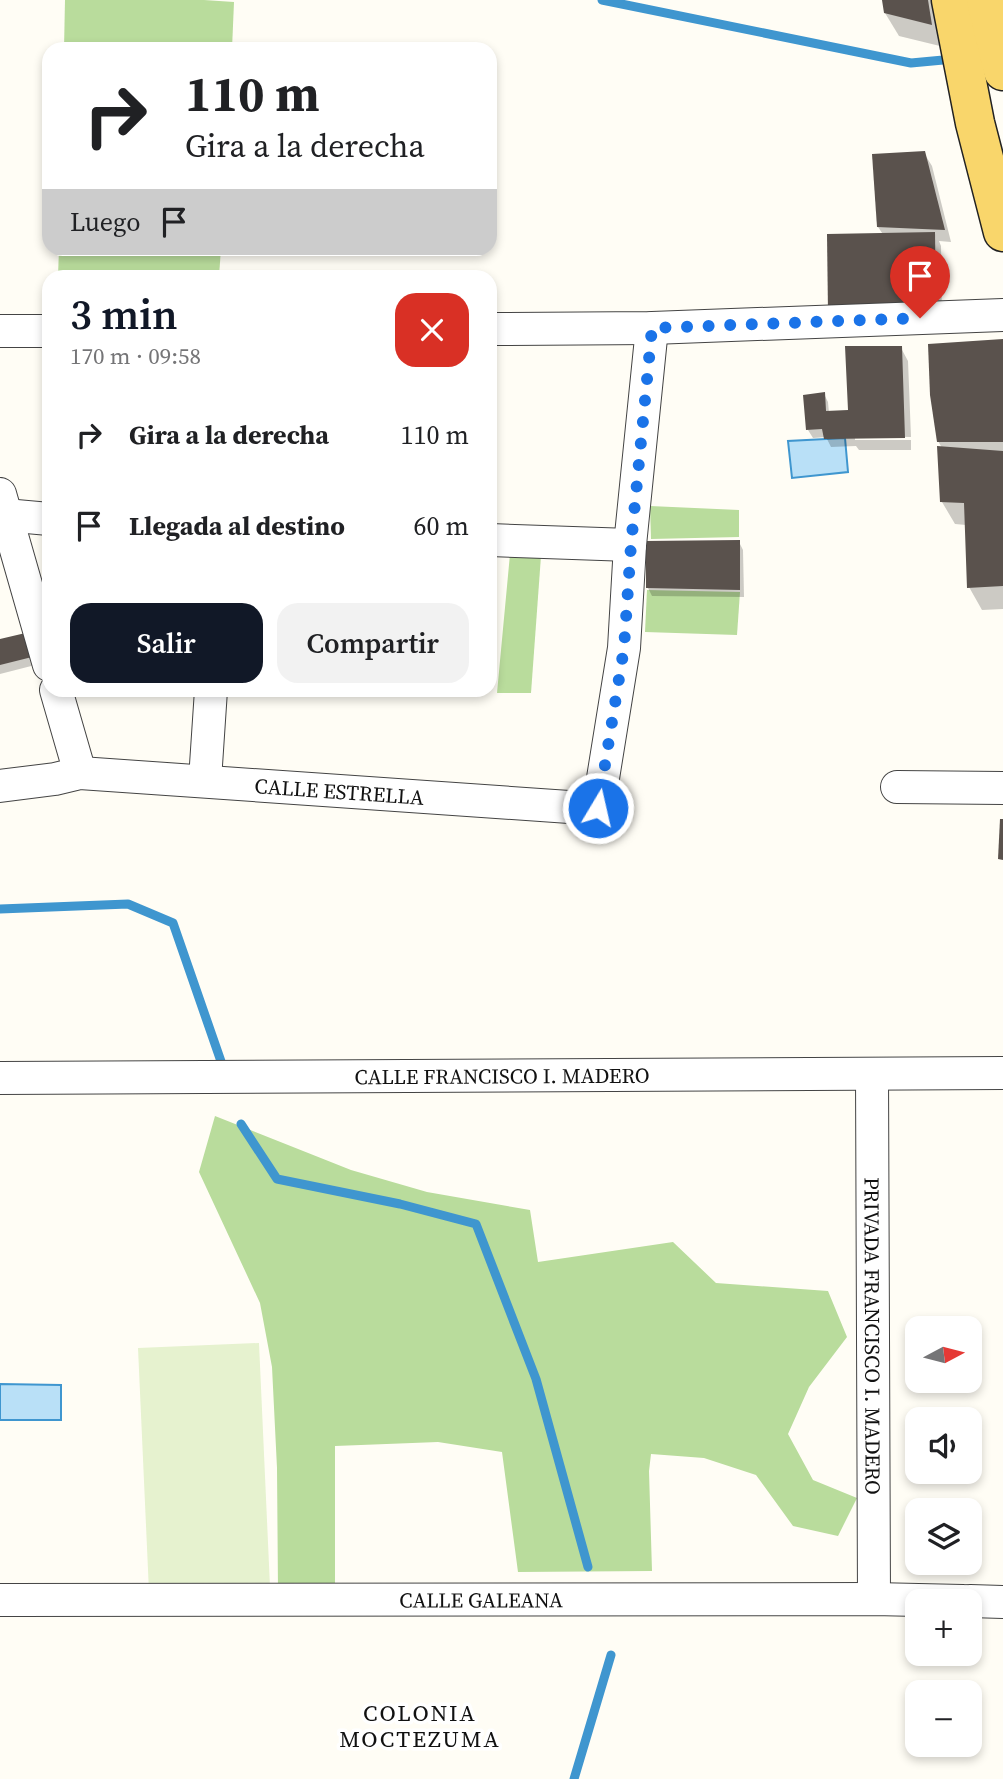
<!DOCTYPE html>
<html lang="es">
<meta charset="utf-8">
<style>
body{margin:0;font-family:"Source Serif 4",serif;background:#f2f2f2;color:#202124;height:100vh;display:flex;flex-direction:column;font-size:26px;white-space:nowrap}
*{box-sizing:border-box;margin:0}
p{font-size:23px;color:#757577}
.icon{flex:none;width:38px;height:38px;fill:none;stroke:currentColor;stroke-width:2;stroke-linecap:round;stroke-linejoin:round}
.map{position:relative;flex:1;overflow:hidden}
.drawer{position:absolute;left:42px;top:270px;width:455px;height:427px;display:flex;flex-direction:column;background:#fff;border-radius:21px;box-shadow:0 4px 10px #0003}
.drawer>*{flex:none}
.hud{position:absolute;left:42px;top:42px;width:455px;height:214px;border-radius:21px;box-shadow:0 4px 10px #0003;background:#fff;color:#202124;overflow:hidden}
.needle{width:46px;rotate:83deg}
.controls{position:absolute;left:905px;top:1316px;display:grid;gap:14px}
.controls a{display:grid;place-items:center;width:77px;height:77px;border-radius:14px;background:#fff;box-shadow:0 4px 10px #0003;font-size:35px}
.pin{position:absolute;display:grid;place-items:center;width:60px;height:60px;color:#fff;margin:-72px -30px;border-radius:50% 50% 50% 0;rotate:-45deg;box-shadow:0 0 7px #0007}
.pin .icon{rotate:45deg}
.me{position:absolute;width:77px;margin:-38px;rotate:9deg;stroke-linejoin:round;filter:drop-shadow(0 0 5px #0008)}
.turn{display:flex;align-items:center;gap:24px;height:147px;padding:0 28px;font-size:32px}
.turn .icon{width:91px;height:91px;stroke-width:2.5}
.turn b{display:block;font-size:49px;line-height:60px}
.then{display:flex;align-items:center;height:66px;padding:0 28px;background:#0003;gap:14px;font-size:26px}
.round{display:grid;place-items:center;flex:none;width:74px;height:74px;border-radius:21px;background:#f2f2f2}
.head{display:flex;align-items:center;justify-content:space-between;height:119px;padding:0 28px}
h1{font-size:42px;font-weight:600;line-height:52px;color:#111827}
.cta{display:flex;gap:14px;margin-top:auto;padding:14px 28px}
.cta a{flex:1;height:80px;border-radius:21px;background:#111827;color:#fff;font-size:28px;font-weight:600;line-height:80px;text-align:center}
.cta a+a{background:#f2f2f2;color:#202124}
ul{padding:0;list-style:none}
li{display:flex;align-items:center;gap:21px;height:91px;padding:0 28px}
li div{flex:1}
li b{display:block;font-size:26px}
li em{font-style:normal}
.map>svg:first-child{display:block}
</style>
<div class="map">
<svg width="1003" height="1779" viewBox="0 0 1003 1779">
<rect width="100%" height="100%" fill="#fffdf5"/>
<g fill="#b9dc9c">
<path d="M 65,0 L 204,0 L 234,2 L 232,49 L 64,49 Z"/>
<path d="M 59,249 L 221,249 L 219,276 L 58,276 Z"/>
<path d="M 650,506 L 739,510 L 739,537 L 651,539 Z"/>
<path d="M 510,554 L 541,556 L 531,693 L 497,693 Z"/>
<path d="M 647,590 L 740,592 L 737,635 L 645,632 Z"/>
<path d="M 215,1116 L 351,1170 L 427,1192 L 530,1210 L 538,1262 L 673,1242 L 716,1283 L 828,1291 L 847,1337 L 809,1387 L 788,1434 L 813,1480 L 857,1498 L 838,1536 L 793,1526 L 756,1475 L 704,1458 L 651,1454 L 649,1471 L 652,1571 L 518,1572 L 502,1452 L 438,1442 L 335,1446 L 335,1588 L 278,1591 L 277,1468 L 272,1367 L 260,1303 L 199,1172 Z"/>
</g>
<path fill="#e6f2cf" d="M 259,1343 L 270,1587 L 149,1592 L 138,1348 Z"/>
<g fill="#b9e0f7" stroke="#3f96cf" stroke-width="2">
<path d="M 845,438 L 848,472 L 792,478 L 788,441 Z"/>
<path d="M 0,1384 L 61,1385 L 61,1420 L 0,1420 Z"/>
</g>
<g fill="#0003">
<path d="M 883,0 L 936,0 L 944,47 L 899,36 L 885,13 Z"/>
<path d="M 924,153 L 932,166 L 951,242 L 939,241 L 941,246 L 942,321 L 878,227 Z"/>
<path d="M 1003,342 L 1003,609 L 982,610 L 969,587 L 966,525 L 955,524 L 942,502 L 942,448 L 938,441 Z"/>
<path d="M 901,348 L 908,361 L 911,437 L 855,436 L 855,440 L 911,440 L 911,450 L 859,450 L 856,446 L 831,447 L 826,437 L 813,438 L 808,430 L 824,394 L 828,402 L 829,413 L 850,411 Z"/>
<path d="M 739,542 L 743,550 L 744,597 L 652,596 L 648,588 Z"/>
<path d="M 0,641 L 43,663 L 0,674 Z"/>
</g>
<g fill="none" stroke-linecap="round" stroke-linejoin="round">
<g stroke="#3f96cf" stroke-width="9">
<path d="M 602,0 L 911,63 L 954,59"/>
<path d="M 0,909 L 128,904 L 173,923 L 224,1070"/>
<path d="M 241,1124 L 277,1179 L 400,1204 L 476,1224 L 536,1379 L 588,1567"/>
<path d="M 574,1779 L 611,1655"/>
</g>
</g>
<g fill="#5a524d">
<path d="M 882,0 L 928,0 L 932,25 L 884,13 Z"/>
<path d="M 925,151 L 945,230 L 877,227 L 872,154 Z"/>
<path d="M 935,232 L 936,309 L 828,313 L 827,234 Z"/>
<path d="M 1003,339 L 1003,442 L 937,442 L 930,395 L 928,344 Z"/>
<path d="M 845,346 L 902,346 L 905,438 L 824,439 L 822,429 L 806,430 L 803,395 L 825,392 L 826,411 L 848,410 Z"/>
<path d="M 937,446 L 1003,451 L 1003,586 L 967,588 L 964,503 L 940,502 Z"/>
<path d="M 740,540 L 740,590 L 646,588 L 646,541 Z"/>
<path d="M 34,631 L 40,655 L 0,665 L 0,639 Z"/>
<path d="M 1000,819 L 1003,819 L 1003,860 L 998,859 Z"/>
</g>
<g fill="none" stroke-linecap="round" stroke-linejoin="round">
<g stroke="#444" stroke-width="34">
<g id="minor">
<path d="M 490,329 L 652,328 L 1003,315"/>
<path d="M 0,331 L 49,331"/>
<path d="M 0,494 L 49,665"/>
<path d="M 5,515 L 49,519"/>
<path d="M 490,540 L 630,545"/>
<path d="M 56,690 L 80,773"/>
<path d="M 205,780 L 211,690"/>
<path id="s1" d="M 0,786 L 55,779 L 80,773 L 598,809 L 624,648 L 630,545 L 652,328"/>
<path d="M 897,787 L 1003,788"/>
<path id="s2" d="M 872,1074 L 874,1599"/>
<path id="s3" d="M 0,1078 L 1003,1073"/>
<path id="s4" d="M 0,1600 L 874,1599 L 963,1601"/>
<path d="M 970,1601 L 1003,1602"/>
</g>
</g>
<g stroke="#222" stroke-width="41">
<g id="primary">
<path d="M 951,0 L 975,123 L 1003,232"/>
<path d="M 986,0 L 1003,71"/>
</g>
</g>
<use href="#minor" stroke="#fff" stroke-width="32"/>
<use href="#primary" stroke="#f9d66b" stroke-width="38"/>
</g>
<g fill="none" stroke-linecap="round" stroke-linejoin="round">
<path stroke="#1a73e8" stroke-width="12" stroke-dasharray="0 21.6" d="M 598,808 L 624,648 L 631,545 L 652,328 L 920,318"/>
</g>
<g text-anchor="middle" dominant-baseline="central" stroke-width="7" stroke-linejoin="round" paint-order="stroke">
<g font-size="21" fill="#111" stroke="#fff">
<text stroke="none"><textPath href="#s1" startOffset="341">CALLE ESTRELLA</textPath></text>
<text stroke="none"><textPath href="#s3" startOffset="502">CALLE FRANCISCO I. MADERO</textPath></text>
<text stroke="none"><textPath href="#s2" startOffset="262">PRIVADA FRANCISCO I. MADERO</textPath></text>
<text stroke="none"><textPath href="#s4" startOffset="481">CALLE GALEANA</textPath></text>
</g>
<g font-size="23" letter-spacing="2" fill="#111" stroke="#fff">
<text x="420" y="1713">COLONIA<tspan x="420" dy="26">MOCTEZUMA</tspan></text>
</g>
</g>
</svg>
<div class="controls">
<a><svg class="needle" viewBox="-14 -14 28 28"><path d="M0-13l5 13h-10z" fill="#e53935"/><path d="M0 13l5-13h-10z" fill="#757577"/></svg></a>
<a><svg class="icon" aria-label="sound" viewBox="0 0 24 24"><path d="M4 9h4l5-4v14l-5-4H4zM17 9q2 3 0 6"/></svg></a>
<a><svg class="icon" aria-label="layers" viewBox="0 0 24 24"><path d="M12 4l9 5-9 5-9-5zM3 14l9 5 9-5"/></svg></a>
<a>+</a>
<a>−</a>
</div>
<div class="pin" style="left:920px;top:318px;background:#d93025"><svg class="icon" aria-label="arrive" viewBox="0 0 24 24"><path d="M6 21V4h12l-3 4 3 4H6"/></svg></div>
<svg class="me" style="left:598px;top:808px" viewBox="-20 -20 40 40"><circle r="17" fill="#1a73e8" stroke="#fff" stroke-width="3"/><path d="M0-11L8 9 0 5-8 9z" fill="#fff"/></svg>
<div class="hud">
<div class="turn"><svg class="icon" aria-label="right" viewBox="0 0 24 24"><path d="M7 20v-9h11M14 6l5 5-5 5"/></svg><div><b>110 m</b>Gira a la derecha</div></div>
<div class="then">Luego<svg class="icon" aria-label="arrive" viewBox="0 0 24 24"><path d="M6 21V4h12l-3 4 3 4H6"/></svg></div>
</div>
<section class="drawer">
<div class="head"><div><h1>3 min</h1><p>170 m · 09:58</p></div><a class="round" style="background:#d93025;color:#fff"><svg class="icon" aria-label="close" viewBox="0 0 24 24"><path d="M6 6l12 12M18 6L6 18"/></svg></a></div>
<ul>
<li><svg class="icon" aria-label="right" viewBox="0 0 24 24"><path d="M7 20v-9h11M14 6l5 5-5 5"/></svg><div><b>Gira a la derecha</b></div><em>110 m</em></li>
<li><svg class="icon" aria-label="arrive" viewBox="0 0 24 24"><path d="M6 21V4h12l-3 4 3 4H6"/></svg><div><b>Llegada al destino</b></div><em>60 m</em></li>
</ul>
<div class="cta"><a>Salir</a><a>Compartir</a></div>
</section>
</div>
